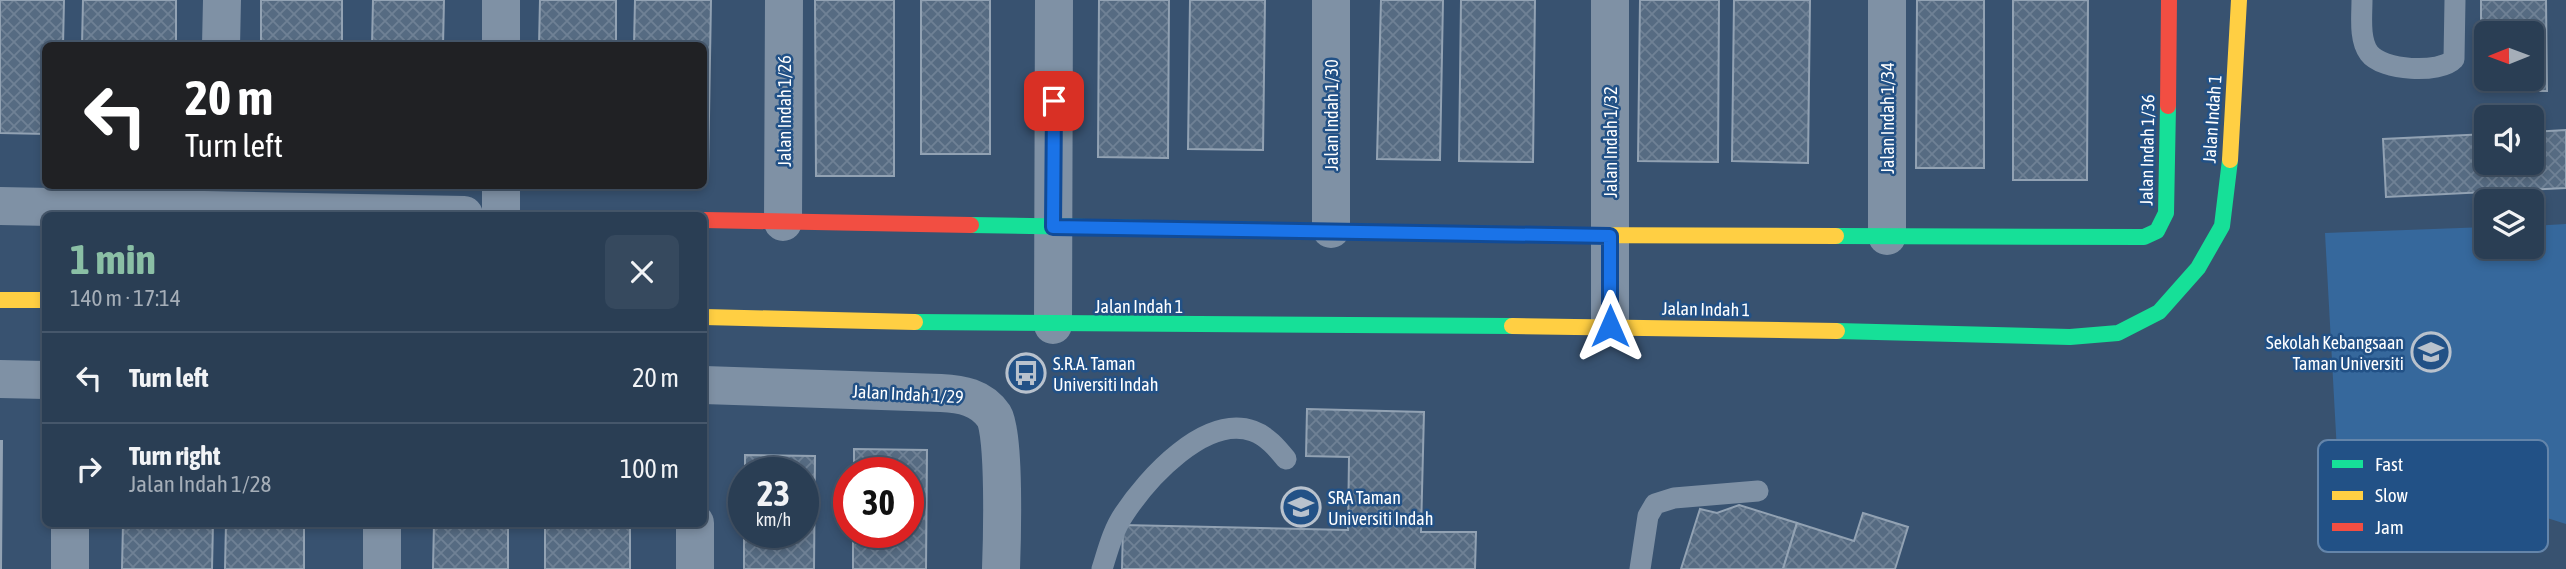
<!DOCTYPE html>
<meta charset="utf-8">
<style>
body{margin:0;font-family:"Asap Condensed",sans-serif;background:#36495e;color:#f1f3f6;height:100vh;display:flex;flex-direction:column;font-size:26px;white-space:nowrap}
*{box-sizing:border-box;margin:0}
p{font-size:23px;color:#a5aeb8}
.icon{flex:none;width:38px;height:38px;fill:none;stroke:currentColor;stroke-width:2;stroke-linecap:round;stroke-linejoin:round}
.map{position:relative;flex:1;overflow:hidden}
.sheet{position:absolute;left:42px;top:212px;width:665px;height:315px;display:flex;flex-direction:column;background:#2a3e54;border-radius:10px;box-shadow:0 4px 10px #0003,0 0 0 2px #46576b}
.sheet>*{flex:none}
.top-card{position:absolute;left:42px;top:42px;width:665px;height:147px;border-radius:10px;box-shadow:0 4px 10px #0003,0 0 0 2px #46576b;background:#202124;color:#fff;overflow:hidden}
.needle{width:46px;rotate:269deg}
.tools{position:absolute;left:2474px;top:21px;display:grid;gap:14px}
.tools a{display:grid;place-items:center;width:70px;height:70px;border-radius:10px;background:#2a3e54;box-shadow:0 4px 10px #0003,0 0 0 2px #46576b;font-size:35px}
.speed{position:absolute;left:728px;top:457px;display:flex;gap:14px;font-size:35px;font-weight:700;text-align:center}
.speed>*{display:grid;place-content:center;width:91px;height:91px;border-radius:50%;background:#2a3e54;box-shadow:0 4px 10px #0003,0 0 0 2px #46576b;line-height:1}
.speed small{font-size:18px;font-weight:400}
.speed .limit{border:10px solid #d22;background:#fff;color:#111}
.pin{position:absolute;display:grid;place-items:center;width:60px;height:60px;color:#fff;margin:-30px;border-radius:14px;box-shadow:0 4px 10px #0006}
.me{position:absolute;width:77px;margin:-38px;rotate:0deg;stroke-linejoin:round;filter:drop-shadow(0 0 5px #0008)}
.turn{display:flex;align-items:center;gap:24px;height:147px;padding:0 28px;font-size:32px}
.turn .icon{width:91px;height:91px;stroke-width:2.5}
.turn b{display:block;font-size:49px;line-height:60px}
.round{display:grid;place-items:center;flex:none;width:74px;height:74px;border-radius:10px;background:#36495e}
.head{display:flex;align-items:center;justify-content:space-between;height:119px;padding:0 28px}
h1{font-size:42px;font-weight:700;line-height:52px;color:#8abfa5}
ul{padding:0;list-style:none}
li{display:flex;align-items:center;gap:21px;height:91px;padding:0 28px;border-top:2px solid #46576b}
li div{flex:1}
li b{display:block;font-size:26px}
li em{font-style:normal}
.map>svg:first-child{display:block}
</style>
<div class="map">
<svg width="2566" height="569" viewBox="0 0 2566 569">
<defs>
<pattern id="building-cross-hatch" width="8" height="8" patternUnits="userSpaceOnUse" patternTransform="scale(1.75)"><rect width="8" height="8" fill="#566b82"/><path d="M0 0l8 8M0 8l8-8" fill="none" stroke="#6f8195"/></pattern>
</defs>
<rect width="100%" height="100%" fill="#385270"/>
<path fill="#36689c" d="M 2566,224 L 2566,524 L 2337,452 L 2325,233 L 2487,227 L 2487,247 L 2532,247 L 2532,226 Z"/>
<g fill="url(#building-cross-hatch)" stroke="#92a2b3" stroke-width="2" fill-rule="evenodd">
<path d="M 0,0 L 64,0 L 63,46 L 46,46 L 46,134 L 0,133 Z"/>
<path d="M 83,0 L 176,0 L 176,46 L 82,46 Z"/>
<rect x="261" y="0" width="81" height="46"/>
<path d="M 373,0 L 444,0 L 443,46 L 372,46 Z"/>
<path d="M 540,0 L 616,0 L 616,46 L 539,46 Z"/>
<path d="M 635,0 L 711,0 L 708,175 L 704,175 L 704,46 L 634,46 Z"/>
<path d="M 815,0 L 894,0 L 894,176 L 816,176 Z"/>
<rect x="921" y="0" width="69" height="154"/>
<path d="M 1099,0 L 1169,0 L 1168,158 L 1098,157 Z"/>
<path d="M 1190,0 L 1265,0 L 1263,150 L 1188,149 Z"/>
<path d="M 1381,0 L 1443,0 L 1440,160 L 1377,159 Z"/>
<path d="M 1461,0 L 1535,0 L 1533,162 L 1459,161 Z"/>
<path d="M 1640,0 L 1719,0 L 1718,162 L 1638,161 Z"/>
<path d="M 1734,0 L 1810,0 L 1808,163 L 1732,161 Z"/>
<path d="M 1917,0 L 1984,0 L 1984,168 L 1916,168 Z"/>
<path d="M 2013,0 L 2088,0 L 2087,180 L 2013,180 Z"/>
<path d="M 2481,0 L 2546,0 L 2547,91 L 2481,91 ZM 2487,33 L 2532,33 L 2532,79 L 2487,79 Z"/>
<path d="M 2566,130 L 2566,188 L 2386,197 L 2383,139 L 2487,134 L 2487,163 L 2532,163 L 2532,132 Z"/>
<path d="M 1307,409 L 1424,412 L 1421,532 L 1476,532 L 1475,569 L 1122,569 L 1123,525 L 1348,530 L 1349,457 L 1306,456 Z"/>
<path d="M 0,441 L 2,441 L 1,569 L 0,569 Z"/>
<path d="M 854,449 L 927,450 L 926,569 L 853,569 L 853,532 L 908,532 L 908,472 L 854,472 Z"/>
<path d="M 745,455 L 815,456 L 814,569 L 744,569 L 744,532 L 803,532 L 803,472 L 745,472 Z"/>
<path d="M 1739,505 L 1797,523 L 1783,569 L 1681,569 L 1700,509 L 1717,513 Z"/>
<path d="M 1863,513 L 1908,527 L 1895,569 L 1783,569 L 1797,523 L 1854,541 Z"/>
<path d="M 123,523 L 213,523 L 212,569 L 122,569 Z"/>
<path d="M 226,523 L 304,523 L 304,569 L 225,569 Z"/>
<path d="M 434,523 L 508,523 L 508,569 L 433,569 Z"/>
<rect x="545" y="523" width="85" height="46"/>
</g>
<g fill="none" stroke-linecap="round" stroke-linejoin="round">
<g stroke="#7f91a5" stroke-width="21">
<path d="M 2362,0 C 2362,16 2359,40 2369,53 C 2382,71 2440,74 2454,59 L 2455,0"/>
<path d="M 1102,569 C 1108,550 1113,530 1124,514 C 1147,479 1205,414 1253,431 C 1267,436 1277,448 1286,459"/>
<path d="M 1640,569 L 1648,516 L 1655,504 L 1674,498 L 1758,491"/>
</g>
<g stroke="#7f91a5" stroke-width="38">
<path d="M 501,0 L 501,46"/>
<path d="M 1610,0 L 1610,326"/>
<path d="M 221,46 L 222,0"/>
<path d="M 501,186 L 501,215"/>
<path d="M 0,206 L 464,215"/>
<path d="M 783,222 L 784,0"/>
<path d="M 1331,229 L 1331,0"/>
<path d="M 1887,236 L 1887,0"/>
<path d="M 1053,325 L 1054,0"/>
<path d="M 0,379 L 46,380"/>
<path d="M 704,385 L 941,393 C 961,394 981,397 994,416 C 1005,433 1002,543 1001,569"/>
<path d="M 695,523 L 695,569"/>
<path d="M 70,569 L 70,523"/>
<path d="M 382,569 L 382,523"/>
</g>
<g stroke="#16e098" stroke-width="16">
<path d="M 971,225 L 1549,235"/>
<path d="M 1836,236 L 2144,237 L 2157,231 L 2166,213 L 2168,106"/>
<path d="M 915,322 L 1512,326"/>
<path d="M 1837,331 L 2070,337 L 2118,333 L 2159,312 L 2198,268 L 2222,226 L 2230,160"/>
</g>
<g stroke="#ffcf43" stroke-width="16">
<path d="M 2230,160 L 2239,0"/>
<path d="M 1549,235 L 1836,236"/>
<path d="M 0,300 L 46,300"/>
<path d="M 704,317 L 915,322"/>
<path d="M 1512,326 L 1837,331"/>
</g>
<g stroke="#f24e42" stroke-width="16">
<path d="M 2168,106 L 2169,0"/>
<path d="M 704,220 L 971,225"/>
</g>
</g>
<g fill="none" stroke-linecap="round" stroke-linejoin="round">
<g stroke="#114b97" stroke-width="18">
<path id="route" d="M 1054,101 L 1053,227 L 1610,236 L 1610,326"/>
</g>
<use href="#route" stroke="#1a73e8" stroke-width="12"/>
</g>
<defs>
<g id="school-ring" transform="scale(2.0125)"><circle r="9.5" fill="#225186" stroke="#b9c2cd" stroke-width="1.5"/><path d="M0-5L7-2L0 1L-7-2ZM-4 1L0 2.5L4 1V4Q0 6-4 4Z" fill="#b9c2cd"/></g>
<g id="bus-ring" transform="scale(2.0125)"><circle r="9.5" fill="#225186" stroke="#b9c2cd" stroke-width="1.5"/><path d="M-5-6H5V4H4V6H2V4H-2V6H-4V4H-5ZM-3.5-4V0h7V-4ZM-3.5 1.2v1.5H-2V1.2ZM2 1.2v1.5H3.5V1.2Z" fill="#b9c2cd"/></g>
</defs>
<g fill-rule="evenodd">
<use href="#school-ring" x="2431" y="352"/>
<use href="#bus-ring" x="1026" y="373"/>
<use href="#school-ring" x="1301" y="507"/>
</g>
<g text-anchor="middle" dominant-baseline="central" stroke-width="5" stroke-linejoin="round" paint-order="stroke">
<g font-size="18" fill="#fff" stroke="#225186">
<text transform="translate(784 111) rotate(-90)">Jalan Indah 1/26</text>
<text transform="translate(1331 115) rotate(-90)">Jalan Indah 1/30</text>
<text transform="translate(1887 118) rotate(-90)">Jalan Indah 1/34</text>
<text transform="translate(2212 119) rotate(-86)">Jalan Indah 1</text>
<text transform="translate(1610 142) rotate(-90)">Jalan Indah 1/32</text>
<text transform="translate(2147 150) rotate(-89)">Jalan Indah 1/36</text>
<text x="1139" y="306">Jalan Indah 1</text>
<text transform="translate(1706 309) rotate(1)">Jalan Indah 1</text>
<text transform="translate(908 394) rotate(3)">Jalan Indah 1/29</text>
</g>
<g font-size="18" fill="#fff" stroke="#225186" text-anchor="start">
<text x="2404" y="342" text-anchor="end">Sekolah Kebangsaan<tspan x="2404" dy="21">Taman Universiti</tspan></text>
<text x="1053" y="363">S.R.A. Taman<tspan x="1053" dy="21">Universiti Indah</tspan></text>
<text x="1328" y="497">SRA Taman<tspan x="1328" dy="21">Universiti Indah</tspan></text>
</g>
</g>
<rect x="2318" y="440" width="230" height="112" rx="10" fill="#225186" stroke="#6485aa" stroke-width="2"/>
<rect x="2332" y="460" width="31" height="8" fill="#16e098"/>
<rect x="2332" y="491" width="31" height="9" fill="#ffcf43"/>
<rect x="2332" y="523" width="31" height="8" fill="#f24e42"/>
<g font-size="19" fill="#fff">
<text x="2375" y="471">Fast</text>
<text x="2375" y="502">Slow</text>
<text x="2375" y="534">Jam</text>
</g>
</svg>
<div class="tools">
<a><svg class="needle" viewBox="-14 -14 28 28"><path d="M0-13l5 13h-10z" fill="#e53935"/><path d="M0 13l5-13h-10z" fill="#a5aeb8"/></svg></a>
<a><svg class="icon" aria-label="sound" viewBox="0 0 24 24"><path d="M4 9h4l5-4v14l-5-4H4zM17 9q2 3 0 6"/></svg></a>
<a><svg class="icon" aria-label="layers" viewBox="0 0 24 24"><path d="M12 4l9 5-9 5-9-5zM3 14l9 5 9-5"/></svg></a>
</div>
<div class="speed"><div>23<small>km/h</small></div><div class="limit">30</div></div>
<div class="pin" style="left:1054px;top:101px;background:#d93025"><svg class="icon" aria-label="arrive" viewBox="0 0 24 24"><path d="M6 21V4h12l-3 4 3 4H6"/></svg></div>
<svg class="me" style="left:1610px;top:326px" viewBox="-20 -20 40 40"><path d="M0-17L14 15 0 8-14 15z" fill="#1a73e8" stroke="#fff" stroke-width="4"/></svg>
<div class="top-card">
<div class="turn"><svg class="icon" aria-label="left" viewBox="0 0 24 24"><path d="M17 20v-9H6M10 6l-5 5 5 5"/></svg><div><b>20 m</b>Turn left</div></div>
</div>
<section class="sheet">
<div class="head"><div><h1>1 min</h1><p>140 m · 17:14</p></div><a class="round"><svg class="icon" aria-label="close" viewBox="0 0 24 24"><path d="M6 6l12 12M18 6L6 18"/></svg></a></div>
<ul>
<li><svg class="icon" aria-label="left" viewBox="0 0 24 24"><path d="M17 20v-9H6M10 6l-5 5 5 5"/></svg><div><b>Turn left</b></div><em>20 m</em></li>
<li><svg class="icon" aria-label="right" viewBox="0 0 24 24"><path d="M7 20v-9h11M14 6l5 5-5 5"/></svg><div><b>Turn right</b><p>Jalan Indah 1/28</p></div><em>100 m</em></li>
</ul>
</section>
</div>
